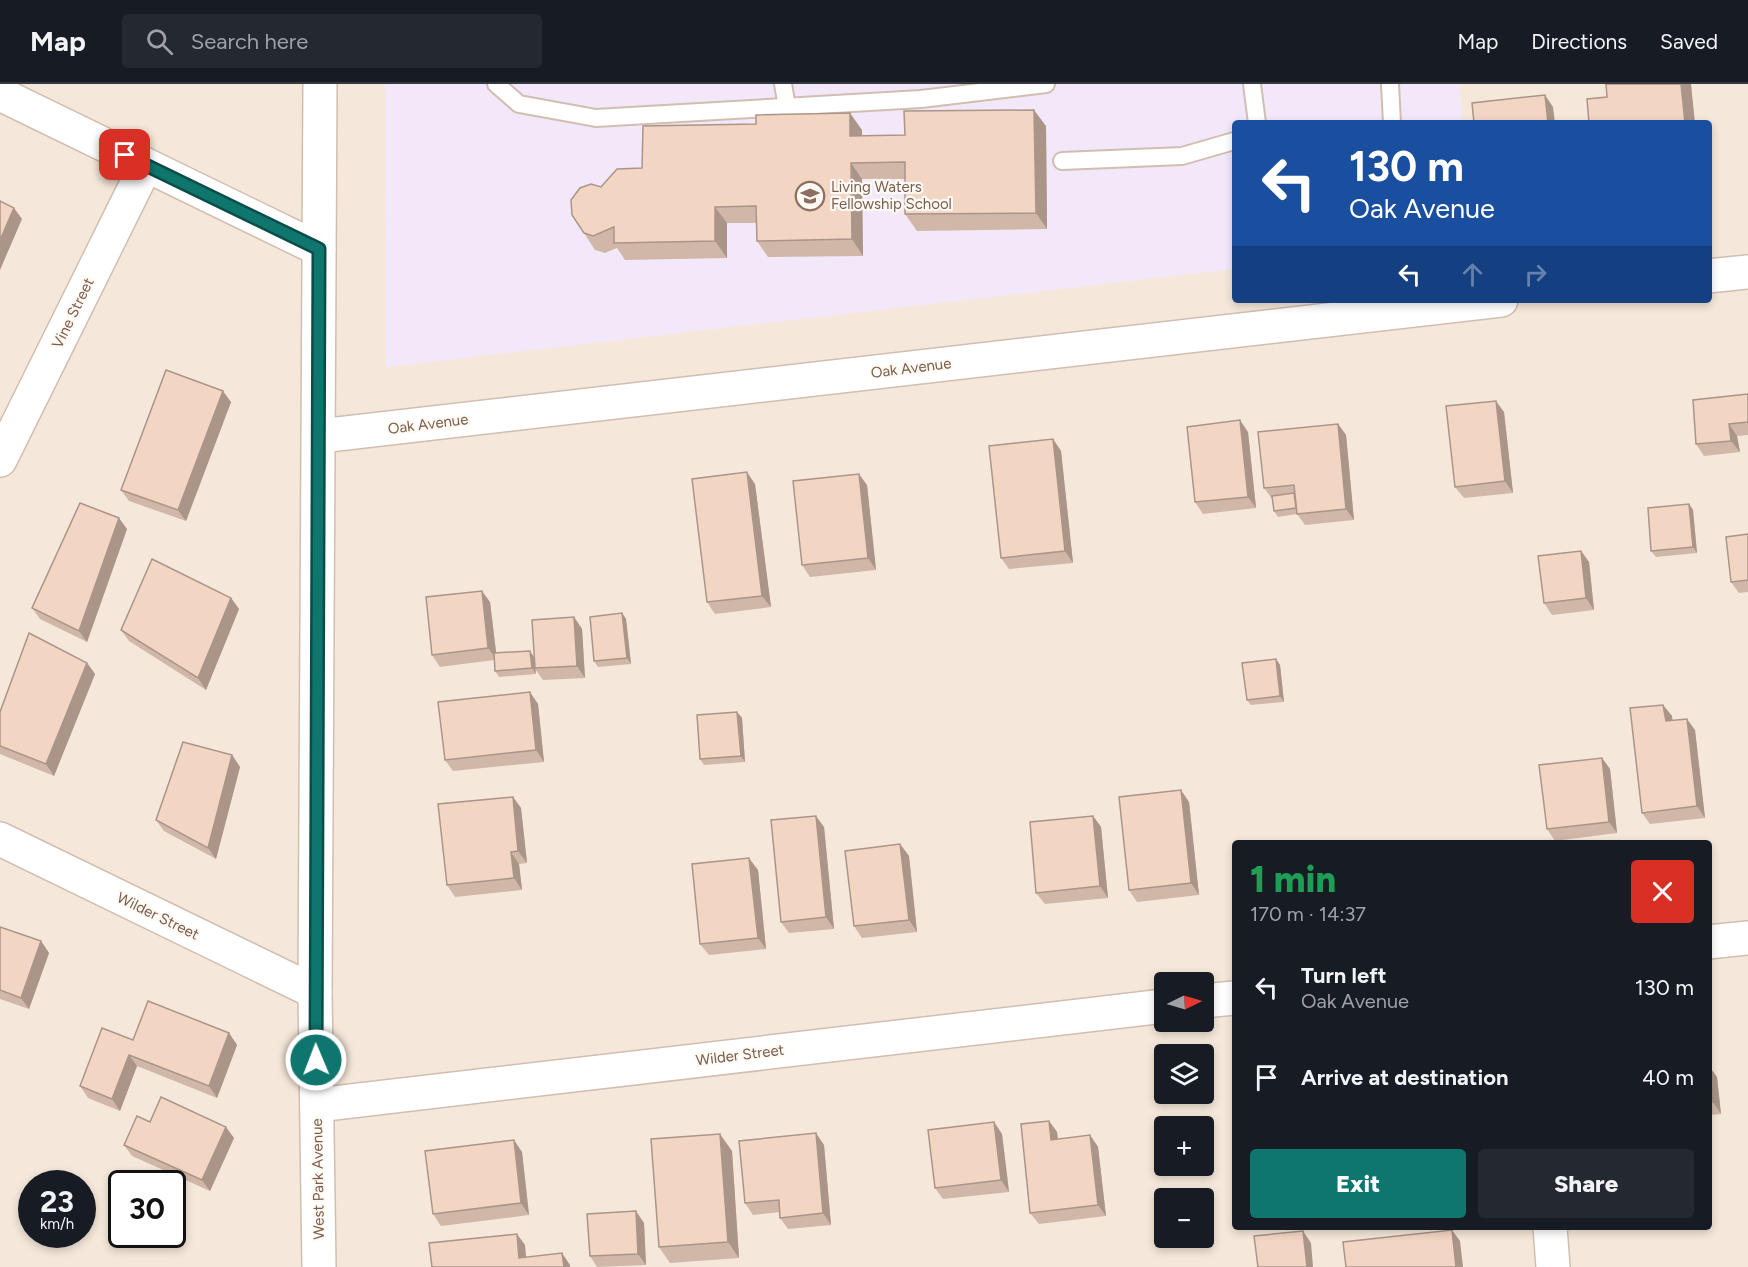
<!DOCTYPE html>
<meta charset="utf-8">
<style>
body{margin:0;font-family:Figtree,sans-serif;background:#242831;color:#f1f3f6;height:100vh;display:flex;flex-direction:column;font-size:22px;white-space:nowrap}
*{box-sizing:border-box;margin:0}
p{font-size:20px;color:#9ea1a6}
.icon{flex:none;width:33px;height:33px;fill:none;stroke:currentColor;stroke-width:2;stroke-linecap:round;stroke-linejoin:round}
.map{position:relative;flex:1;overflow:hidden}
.side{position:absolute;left:1232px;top:756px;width:480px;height:390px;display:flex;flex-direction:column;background:#171b24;border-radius:6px;box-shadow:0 3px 9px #0003}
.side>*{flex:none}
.banner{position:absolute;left:1232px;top:36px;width:480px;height:183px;border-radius:6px;box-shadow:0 3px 9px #0003;background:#1a4fa0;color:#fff;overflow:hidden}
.needle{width:39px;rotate:85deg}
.buttons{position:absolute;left:1154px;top:888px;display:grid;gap:12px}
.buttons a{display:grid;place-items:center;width:60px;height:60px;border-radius:6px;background:#171b24;box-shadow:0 3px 9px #0003;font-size:30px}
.speed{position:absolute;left:18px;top:1086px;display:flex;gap:12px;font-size:30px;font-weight:700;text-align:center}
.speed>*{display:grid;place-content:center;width:78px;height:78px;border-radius:50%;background:#171b24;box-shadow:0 3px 9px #0003;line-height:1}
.speed small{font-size:15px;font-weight:400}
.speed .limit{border:3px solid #111;border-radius:9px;background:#fff;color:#111}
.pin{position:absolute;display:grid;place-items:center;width:51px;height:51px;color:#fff;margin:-26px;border-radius:12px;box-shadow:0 3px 9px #0006}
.me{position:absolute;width:66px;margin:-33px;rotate:359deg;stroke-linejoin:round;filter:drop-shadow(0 0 4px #0008)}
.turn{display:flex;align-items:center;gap:21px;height:126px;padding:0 18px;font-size:27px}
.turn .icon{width:78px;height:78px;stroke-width:2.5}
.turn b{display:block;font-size:42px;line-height:51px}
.lanes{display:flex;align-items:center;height:57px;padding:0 18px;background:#0003;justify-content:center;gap:30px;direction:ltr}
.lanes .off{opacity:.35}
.round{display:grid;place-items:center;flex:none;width:63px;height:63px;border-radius:6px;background:#242831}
.overview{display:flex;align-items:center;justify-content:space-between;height:102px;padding:0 18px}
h1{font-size:36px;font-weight:800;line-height:45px;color:#1e9e55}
.action{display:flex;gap:12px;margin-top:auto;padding:12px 18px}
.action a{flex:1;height:69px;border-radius:6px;background:#0f766e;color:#fff;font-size:24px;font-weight:800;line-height:69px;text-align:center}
.action a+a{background:#242831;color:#f1f3f6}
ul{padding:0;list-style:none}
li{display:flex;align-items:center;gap:18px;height:90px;padding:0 18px}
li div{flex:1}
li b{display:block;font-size:22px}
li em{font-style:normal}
header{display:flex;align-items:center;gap:36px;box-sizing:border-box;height:84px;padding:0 30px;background:#171b24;border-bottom:2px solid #363941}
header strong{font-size:28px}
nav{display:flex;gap:33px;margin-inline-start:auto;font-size:21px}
.search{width:420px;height:54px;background:#242831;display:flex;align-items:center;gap:15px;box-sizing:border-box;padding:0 21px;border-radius:6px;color:#9ea1a6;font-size:22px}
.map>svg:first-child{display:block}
</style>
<header>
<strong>Map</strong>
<div class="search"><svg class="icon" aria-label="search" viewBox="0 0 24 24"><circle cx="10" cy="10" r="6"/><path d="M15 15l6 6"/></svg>Search here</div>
<nav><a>Map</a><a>Directions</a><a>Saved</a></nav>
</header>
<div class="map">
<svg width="1748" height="1183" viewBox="0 0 1748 1183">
<rect width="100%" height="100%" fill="#fdf6ec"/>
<path fill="#f5e8da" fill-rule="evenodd" d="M 0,0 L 1748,0 L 1748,1183 L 0,1183 ZM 1234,39 L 1708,39 L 1708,216 L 1234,216 ZM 1234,759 L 1708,759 L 1708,1143 L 1234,1143 ZM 1164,898 L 1203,898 L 1203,938 L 1164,938 ZM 1164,970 L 1203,970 L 1203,1010 L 1164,1010 ZM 1164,1042 L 1203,1042 L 1203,1082 L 1164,1082 ZM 32,1100 L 82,1100 L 82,1150 L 32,1150 ZM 122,1100 L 172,1100 L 172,1150 L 122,1150 ZM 1164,1114 L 1203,1114 L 1203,1154 L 1164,1154 Z"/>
<path fill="#f3e8fa" d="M 385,0 L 1459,0 L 1463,39 L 1234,39 L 1234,185 L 386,283 Z"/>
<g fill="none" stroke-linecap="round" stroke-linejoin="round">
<g stroke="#d1beb0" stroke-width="20">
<g id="lane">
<path d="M 496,0 L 519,20 L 596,34 L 921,15 L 1046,0"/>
<path d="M 783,0 L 787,23"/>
<path d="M 1252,0 L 1257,39"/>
<path d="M 1390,0 L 1392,39"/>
<path d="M 1062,77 L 1182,72 L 1234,57"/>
</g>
</g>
<g stroke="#d1beb0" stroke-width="36">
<g id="street">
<path d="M 0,10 L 319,165"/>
<path d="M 1708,192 L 1748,188"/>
<path d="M 320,352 L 1501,216"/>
<path d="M 0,376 L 146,81"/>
<path d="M 0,755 L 315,908"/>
<path d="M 1708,858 L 1748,854"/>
<path d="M 1203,917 L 1234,914"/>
<path d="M 317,1021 L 1164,922"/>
<path d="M 1550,1143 L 1553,1183"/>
<path d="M 319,1183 L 315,908 L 320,0"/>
</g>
</g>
<use href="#lane" stroke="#fff" stroke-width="16"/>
<use href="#street" stroke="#fff" stroke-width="33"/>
</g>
<g fill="#d1b7a8">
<path d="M 1046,42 L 1047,145 L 917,147 L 905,130 L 905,95 L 862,95 L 863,172 L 768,173 L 757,157 L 756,139 L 727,139 L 727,174 L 625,176 L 617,164 L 605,169 L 595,166 L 584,149 L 601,103 L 642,84 L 862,46 L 862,52 L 905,51 Z"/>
<path d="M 1748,310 L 1748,351 L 1737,352 L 1740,368 L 1704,372 L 1696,360 Z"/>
<path d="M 231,318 L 186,437 L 129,417 L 121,406 Z"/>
<path d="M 1504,328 L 1513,409 L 1464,414 L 1455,403 Z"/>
<path d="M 1338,340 L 1346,351 L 1354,436 L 1305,441 L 1297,430 L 1278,433 L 1274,427 L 1273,416 L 1264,404 Z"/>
<path d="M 1248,348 L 1256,424 L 1203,430 L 1195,418 Z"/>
<path d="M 1053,355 L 1061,367 L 1073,479 L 1009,485 L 1001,474 Z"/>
<path d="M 755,400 L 771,523 L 715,530 L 707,518 Z"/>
<path d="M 867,401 L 876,486 L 810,493 L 802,481 Z"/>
<path d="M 1689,420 L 1693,426 L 1697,469 L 1656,473 L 1651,467 Z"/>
<path d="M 127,445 L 87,558 L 40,535 L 32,524 Z"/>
<path d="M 1748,450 L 1748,508 L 1739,509 L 1731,498 Z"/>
<path d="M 1581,467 L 1589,478 L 1594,526 L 1552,531 L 1544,519 Z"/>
<path d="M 231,514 L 239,525 L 206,606 L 129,557 L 121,546 Z"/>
<path d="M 490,518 L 496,569 L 534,573 L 574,533 L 582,545 L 585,594 L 543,596 L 535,585 L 536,590 L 499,593 L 495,587 L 494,576 L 440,583 L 432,571 Z"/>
<path d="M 622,529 L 626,535 L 631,580 L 598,583 L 594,577 Z"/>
<path d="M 1276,575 L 1280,581 L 1284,618 L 1251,621 L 1247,616 Z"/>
<path d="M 87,579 L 95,590 L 54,692 L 0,670 L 0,628 Z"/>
<path d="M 538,620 L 544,678 L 453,687 L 445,676 Z"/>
<path d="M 1663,621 L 1672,632 L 1672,636 L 1695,646 L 1705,734 L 1650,740 L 1642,729 Z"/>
<path d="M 737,628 L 742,634 L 745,678 L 704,681 L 700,675 Z"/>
<path d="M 232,671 L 240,683 L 216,775 L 164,747 L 156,736 Z"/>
<path d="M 1602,674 L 1610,685 L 1617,749 L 1555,757 L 1547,745 Z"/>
<path d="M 513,713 L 521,724 L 527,779 L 519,780 L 522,806 L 455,813 L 447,801 Z"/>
<path d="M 1189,718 L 1199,811 L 1137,818 L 1129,806 Z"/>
<path d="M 1093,732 L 1101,743 L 1108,814 L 1045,820 L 1036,809 Z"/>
<path d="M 824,743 L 834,845 L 789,849 L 781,838 Z"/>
<path d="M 900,760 L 909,772 L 917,848 L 862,854 L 854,842 Z"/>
<path d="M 758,786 L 766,865 L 709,871 L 700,860 Z"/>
<path d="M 0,843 L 41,857 L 49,869 L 29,925 L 0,915 Z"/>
<path d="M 229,949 L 237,961 L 217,1014 L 137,982 L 120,1027 L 88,1014 L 80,1002 L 133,956 Z"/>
<path d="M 1708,982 L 1717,993 L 1721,1030 L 1708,1031 Z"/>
<path d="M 1049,1037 L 1057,1048 L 1058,1055 L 1090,1051 L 1098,1063 L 1106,1132 L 1039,1140 L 1030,1129 Z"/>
<path d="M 150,1038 L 234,1054 L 210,1107 L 132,1072 L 124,1061 Z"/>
<path d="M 994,1038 L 1002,1050 L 1009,1108 L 943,1115 L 935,1104 Z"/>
<path d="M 824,1061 L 831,1141 L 788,1145 L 780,1134 L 780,1128 L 753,1131 L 745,1119 Z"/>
<path d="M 732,1067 L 739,1174 L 670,1179 L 659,1163 Z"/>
<path d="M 522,1068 L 529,1131 L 441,1142 L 433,1130 Z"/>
<path d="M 644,1139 L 646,1181 L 597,1183 L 590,1172 Z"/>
</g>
<g fill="#aa9588">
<path d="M 1681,0 L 1691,0 L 1695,39 L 1685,39 Z"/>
<path d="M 1545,11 L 1553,23 L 1555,39 L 1548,39 Z"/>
<path d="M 1034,26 L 1046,42 L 1047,145 L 1036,129 Z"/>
<path d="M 850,29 L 862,46 L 862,68 L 850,52 Z"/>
<path d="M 851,79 L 862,95 L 863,172 L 852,155 Z"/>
<path d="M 715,123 L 727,139 L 727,174 L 715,157 Z"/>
<path d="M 14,124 L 22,135 L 0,186 L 0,156 Z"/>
<path d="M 223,307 L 231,318 L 186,437 L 178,426 Z"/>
<path d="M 1496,317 L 1504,328 L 1513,409 L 1505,397 Z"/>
<path d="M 1240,336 L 1248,348 L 1256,424 L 1248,413 Z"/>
<path d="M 1338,340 L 1346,351 L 1354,436 L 1346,425 Z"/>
<path d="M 1729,340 L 1737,352 L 1740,368 L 1731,357 Z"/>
<path d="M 1053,355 L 1061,367 L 1073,479 L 1065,467 Z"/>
<path d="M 747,388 L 755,400 L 771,523 L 762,512 Z"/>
<path d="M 859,390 L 867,401 L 876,486 L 868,474 Z"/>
<path d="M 1689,420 L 1693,426 L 1697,469 L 1693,463 Z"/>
<path d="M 119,434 L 127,445 L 87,558 L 79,547 Z"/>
<path d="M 1581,467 L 1589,478 L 1594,526 L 1586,514 Z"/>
<path d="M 482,507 L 490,518 L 497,576 L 488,564 Z"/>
<path d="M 231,514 L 239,525 L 206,606 L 198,594 Z"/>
<path d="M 622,529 L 626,535 L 631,580 L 627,574 Z"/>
<path d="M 574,533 L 582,545 L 585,594 L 577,582 Z"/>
<path d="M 530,567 L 534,573 L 536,590 L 532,584 Z"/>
<path d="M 1276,575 L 1280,581 L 1284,618 L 1280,612 Z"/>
<path d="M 87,579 L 95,590 L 54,692 L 46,680 Z"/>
<path d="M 530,608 L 538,620 L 544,678 L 536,666 Z"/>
<path d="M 1663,621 L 1672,632 L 1674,649 L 1666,637 Z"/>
<path d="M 737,628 L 742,634 L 745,678 L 741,672 Z"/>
<path d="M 1687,635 L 1695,646 L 1705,734 L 1697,722 Z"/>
<path d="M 232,671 L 240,683 L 216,775 L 208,764 Z"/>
<path d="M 1602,674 L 1610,685 L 1617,749 L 1609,738 Z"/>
<path d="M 1181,706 L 1189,718 L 1199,811 L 1191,799 Z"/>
<path d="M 513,713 L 521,724 L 527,779 L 518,767 Z"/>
<path d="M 816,732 L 824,743 L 834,845 L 826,833 Z"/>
<path d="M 1093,732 L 1101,743 L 1108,814 L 1100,802 Z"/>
<path d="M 900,760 L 909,772 L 917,848 L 909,836 Z"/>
<path d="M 511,768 L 519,780 L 522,806 L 514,794 Z"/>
<path d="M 749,774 L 758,786 L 766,865 L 758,854 Z"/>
<path d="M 41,857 L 49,869 L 29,925 L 21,914 Z"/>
<path d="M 229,949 L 237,961 L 217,1014 L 209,1002 Z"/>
<path d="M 129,971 L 137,982 L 120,1027 L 112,1015 Z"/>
<path d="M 1709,982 L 1717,993 L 1721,1030 L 1713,1018 Z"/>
<path d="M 1049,1037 L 1057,1048 L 1059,1067 L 1051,1056 Z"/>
<path d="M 994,1038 L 1002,1050 L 1009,1108 L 1001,1096 Z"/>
<path d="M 226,1043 L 234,1054 L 210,1107 L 202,1096 Z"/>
<path d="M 816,1049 L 824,1061 L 831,1141 L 823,1129 Z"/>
<path d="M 720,1050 L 732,1067 L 739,1174 L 728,1158 Z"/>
<path d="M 1090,1051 L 1098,1063 L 1106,1132 L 1098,1121 Z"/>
<path d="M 514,1056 L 522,1068 L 529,1131 L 521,1119 Z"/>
<path d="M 636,1127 L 644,1139 L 646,1181 L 638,1170 Z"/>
<path d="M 1452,1146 L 1460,1157 L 1463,1183 L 1456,1183 Z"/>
<path d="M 1303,1147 L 1311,1159 L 1313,1183 L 1307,1183 Z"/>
<path d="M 517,1150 L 525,1161 L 527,1183 L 519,1174 Z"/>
<path d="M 562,1169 L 570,1181 L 570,1183 L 564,1183 Z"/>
</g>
<g fill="#f3d5c3" stroke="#aa9588" stroke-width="1.5">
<path d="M 1606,0 L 1681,0 L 1685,39 L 1589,39 L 1587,15 L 1607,13 Z"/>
<path d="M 1545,11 L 1548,39 L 1474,39 L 1472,19 Z"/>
<path d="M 1034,26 L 1036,129 L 905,130 L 905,78 L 851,79 L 852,155 L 757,157 L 756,122 L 715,123 L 715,157 L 614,159 L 614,143 L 593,152 L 584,149 L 572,131 L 571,116 L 580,104 L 591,100 L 601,103 L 617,85 L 642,84 L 643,42 L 756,40 L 756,31 L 850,29 L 850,52 L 905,51 L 904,27 Z"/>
<path d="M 0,117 L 14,124 L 0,156 Z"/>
<path d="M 166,286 L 223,307 L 178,426 L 121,406 Z"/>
<path d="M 1748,310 L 1748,338 L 1729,340 L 1731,357 L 1696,360 L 1693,316 Z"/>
<path d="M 1496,317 L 1505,397 L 1455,403 L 1446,322 Z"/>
<path d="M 1240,336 L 1248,413 L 1195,418 L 1187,343 Z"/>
<path d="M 1338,340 L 1346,425 L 1297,430 L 1294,401 L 1264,404 L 1258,348 Z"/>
<path d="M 1053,355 L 1065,467 L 1001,474 L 989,362 Z"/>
<path d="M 747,388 L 762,512 L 707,518 L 692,395 Z"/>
<path d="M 859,390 L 868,474 L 802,481 L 793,397 Z"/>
<path d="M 1294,409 L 1296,424 L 1274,427 L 1272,412 Z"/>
<path d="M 80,419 L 119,434 L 79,547 L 32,524 Z"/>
<path d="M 1689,420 L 1693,463 L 1651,467 L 1648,424 Z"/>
<path d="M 1748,450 L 1748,496 L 1731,498 L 1726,453 Z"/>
<path d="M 1581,467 L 1586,514 L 1544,519 L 1538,472 Z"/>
<path d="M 152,475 L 231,514 L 198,594 L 121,546 Z"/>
<path d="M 482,507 L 488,564 L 432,571 L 426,513 Z"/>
<path d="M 622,529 L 627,574 L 594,577 L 590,533 Z"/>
<path d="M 574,533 L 577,582 L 535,584 L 532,536 Z"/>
<path d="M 29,549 L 87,579 L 46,680 L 0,662 L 0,628 Z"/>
<path d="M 530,567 L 532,584 L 495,587 L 494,569 Z"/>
<path d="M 1276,575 L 1280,612 L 1247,616 L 1242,579 Z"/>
<path d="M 530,608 L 536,666 L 445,676 L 438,618 Z"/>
<path d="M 1663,621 L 1666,637 L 1687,635 L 1697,722 L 1642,729 L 1630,624 Z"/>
<path d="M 737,628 L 741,672 L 700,675 L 697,631 Z"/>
<path d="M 183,658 L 232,671 L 208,764 L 156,736 Z"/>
<path d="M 1602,674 L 1609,738 L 1547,745 L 1539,681 Z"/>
<path d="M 1181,706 L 1191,799 L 1129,806 L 1119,713 Z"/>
<path d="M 513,713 L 518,767 L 511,768 L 514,794 L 447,801 L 438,720 Z"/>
<path d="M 816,732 L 826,833 L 781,838 L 771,736 Z"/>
<path d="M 1093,732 L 1100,802 L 1036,809 L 1030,738 Z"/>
<path d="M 900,760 L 909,836 L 854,842 L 845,767 Z"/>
<path d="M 749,774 L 758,854 L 700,860 L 692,780 Z"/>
<path d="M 0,843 L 41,857 L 21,914 L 0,906 Z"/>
<path d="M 148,917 L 229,949 L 209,1002 L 129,971 L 112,1015 L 80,1002 L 102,944 L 133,956 Z"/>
<path d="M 1708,982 L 1709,982 L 1713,1018 L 1708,1018 Z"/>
<path d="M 161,1013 L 226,1043 L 202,1096 L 124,1061 L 137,1032 L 150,1038 Z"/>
<path d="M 1049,1037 L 1051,1056 L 1090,1051 L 1098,1121 L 1030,1129 L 1021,1040 Z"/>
<path d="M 994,1038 L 1001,1096 L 935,1104 L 928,1046 Z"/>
<path d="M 816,1049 L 823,1129 L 780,1134 L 779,1116 L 745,1119 L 739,1057 Z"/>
<path d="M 720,1050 L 728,1158 L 659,1163 L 651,1055 Z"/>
<path d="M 514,1056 L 521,1119 L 433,1130 L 425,1067 Z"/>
<path d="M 636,1127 L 638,1170 L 590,1172 L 587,1130 Z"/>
<path d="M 1452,1146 L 1456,1183 L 1346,1183 L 1343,1158 Z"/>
<path d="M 1303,1147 L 1307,1183 L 1258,1183 L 1254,1152 Z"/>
<path d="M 517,1150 L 519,1174 L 562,1169 L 564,1183 L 432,1183 L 429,1159 Z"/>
</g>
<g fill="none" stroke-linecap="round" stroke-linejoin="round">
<g stroke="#0a4d48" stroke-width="15">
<path id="route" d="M 125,71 L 319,165 L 316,976"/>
</g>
<use href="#route" stroke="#0f766e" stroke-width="10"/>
</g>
<defs>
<g id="school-ring" transform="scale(1.5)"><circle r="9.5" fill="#fffaf3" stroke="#8d6e63" stroke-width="1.5"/><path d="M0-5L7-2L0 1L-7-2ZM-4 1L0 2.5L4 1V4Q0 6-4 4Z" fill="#8d6e63"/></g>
</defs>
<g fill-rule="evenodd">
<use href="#school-ring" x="810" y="112"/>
</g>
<g text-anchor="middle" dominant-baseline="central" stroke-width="4.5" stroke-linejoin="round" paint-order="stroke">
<g font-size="15" fill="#785e54" stroke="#fffaf3" text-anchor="start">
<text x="831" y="103">Living Waters<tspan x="831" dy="17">Fellowship School</tspan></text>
</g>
<g font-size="15" fill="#7a5c4d" stroke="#fffaf3">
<text transform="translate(73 229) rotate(-64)">Vine Street</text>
<text transform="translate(911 284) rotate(-7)">Oak Avenue</text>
<text transform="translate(428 340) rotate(-7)">Oak Avenue</text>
<text transform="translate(158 832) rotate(26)">Wilder Street</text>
<text transform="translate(740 971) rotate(-7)">Wilder Street</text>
<text transform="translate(318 1095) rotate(-91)">West Park Avenue</text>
</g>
</g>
</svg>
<div class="buttons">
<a><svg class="needle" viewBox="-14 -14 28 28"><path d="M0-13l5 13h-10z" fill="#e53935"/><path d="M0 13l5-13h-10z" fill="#9ea1a6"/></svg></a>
<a><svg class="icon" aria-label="layers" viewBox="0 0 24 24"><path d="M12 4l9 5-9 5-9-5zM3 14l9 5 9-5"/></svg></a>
<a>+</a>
<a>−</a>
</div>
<div class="speed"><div>23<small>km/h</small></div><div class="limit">30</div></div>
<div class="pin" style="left:125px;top:71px;background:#d93025"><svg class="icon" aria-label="arrive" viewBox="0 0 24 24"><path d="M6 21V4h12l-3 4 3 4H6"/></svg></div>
<svg class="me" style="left:316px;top:976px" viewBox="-20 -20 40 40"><circle r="17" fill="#0f766e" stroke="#fff" stroke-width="3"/><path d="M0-11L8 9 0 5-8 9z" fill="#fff"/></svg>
<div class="banner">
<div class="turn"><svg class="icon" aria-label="left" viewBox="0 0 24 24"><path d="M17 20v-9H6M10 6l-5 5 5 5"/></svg><div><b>130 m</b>Oak Avenue</div></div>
<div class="lanes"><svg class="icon" aria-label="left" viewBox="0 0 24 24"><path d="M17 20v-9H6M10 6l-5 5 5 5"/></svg><svg class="icon off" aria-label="ahead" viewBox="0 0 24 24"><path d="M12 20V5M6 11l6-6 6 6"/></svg><svg class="icon off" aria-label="right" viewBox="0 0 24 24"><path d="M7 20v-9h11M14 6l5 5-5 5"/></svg></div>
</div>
<section class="side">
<div class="overview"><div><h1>1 min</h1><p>170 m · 14:37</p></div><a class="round" style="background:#d93025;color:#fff"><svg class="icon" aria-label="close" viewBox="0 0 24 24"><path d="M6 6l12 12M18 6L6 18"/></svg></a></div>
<ul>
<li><svg class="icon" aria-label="left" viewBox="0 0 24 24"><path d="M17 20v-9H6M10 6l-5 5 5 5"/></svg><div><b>Turn left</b><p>Oak Avenue</p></div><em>130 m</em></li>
<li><svg class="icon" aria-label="arrive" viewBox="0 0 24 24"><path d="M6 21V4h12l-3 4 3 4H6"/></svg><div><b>Arrive at destination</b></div><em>40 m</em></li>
</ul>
<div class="action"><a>Exit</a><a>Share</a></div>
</section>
</div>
